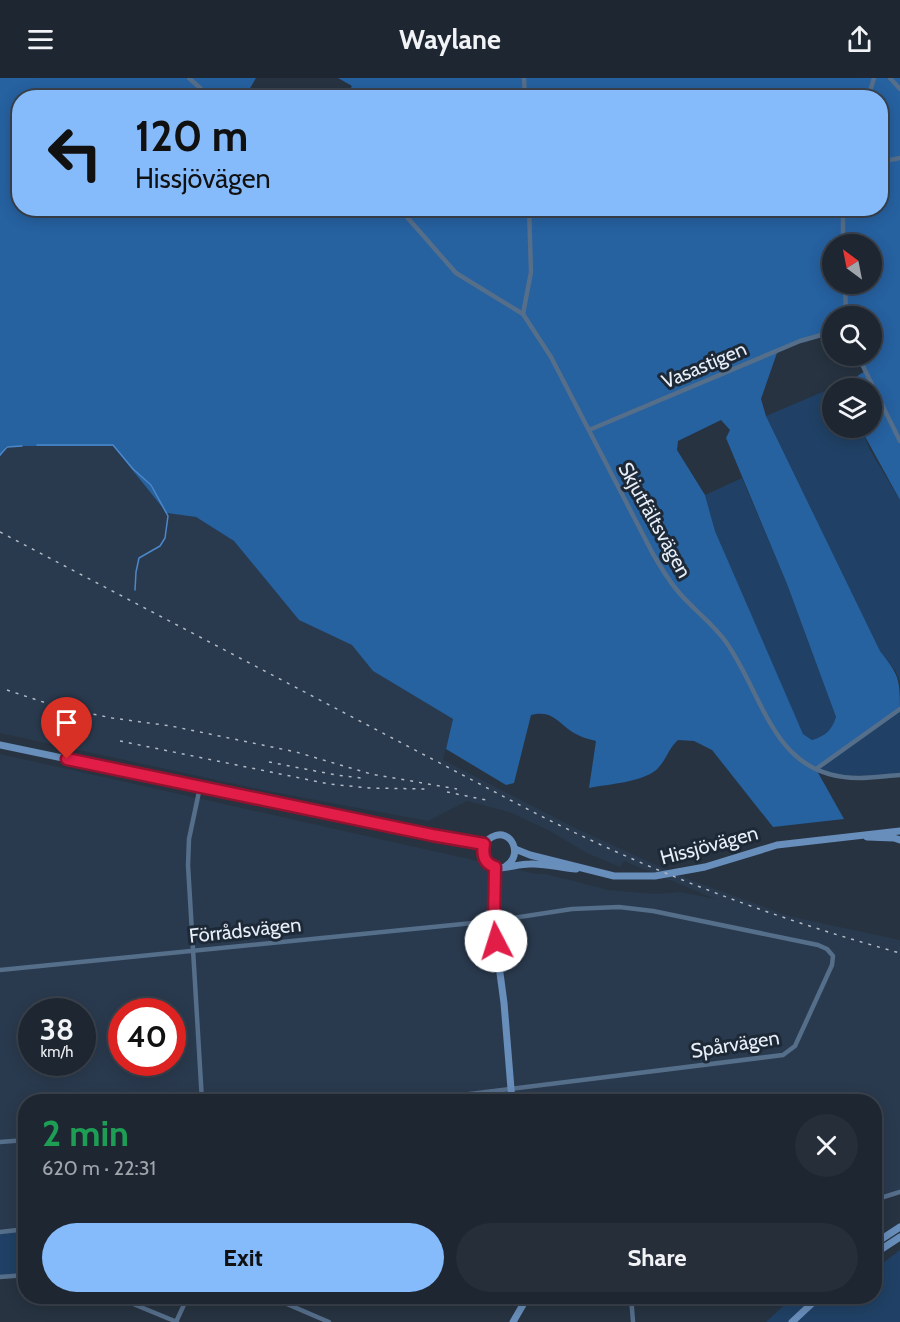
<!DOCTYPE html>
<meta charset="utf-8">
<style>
body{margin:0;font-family:Cabin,sans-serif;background:#252e39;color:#f1f3f6;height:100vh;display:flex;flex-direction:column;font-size:22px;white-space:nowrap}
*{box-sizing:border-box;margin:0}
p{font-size:20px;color:#a0a5ab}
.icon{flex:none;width:33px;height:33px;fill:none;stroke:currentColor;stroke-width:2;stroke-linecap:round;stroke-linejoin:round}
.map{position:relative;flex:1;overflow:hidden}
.side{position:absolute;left:18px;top:1016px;width:864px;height:210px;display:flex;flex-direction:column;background:#1d2631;border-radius:24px;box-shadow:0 3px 15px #0003,0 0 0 2px #3b434d}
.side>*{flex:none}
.guide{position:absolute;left:12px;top:12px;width:876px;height:126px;border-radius:24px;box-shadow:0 3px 15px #0003,0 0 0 2px #3b434d;background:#85bbfb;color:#111;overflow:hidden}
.needle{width:39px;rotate:328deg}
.buttons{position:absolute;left:822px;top:156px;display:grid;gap:12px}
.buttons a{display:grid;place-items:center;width:60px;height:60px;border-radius:50%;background:#1d2631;box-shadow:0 3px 15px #0003,0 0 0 2px #3b434d;font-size:30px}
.speed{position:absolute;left:18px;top:920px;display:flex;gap:12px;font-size:30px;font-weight:700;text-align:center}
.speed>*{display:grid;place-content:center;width:78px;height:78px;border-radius:50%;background:#1d2631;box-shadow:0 3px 15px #0003,0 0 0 2px #3b434d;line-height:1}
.speed small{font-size:15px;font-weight:400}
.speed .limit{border:9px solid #d22;background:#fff;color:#111}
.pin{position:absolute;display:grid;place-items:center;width:51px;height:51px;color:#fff;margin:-62px -26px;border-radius:50% 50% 50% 0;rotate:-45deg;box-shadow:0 0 6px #0007}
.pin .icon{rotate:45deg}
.me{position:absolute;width:66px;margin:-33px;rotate:355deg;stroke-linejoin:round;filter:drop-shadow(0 0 4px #0008)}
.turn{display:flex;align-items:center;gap:21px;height:126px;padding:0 24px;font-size:27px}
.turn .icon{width:78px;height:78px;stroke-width:2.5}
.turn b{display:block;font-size:42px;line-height:51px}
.round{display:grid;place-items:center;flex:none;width:63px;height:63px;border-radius:32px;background:#252e39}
.overview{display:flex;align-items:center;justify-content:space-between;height:102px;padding:0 24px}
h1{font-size:36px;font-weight:800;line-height:45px;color:#1e9e55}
.button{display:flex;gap:12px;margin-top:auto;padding:12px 24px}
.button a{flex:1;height:69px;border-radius:36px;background:#85bbfb;color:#111;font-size:24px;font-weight:800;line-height:69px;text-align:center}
.button a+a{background:#252e39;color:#f1f3f6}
header{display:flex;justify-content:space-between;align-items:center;height:78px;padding:0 24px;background:#1d2631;font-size:27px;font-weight:800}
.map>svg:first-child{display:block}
</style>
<header><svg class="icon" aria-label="menu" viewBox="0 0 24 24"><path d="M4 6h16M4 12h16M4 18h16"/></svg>Waylane<svg class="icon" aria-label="share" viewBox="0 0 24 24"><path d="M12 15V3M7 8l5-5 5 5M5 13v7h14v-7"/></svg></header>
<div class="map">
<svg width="900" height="1244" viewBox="0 0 900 1244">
<rect width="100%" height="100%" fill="#273341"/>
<path fill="#2a3a4e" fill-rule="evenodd" d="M 6,368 L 113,368 L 167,435 L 196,439 L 234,463 L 299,542 L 353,567 L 373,593 L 453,641 L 443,682 L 575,750 L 680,798 L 788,838 L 900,862 L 900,1114 L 875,1122 L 874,1023 L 26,1023 L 25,1157 L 0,1160 L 0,676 L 536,796 L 546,796 L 608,812 L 656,816 L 679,814 L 716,821 L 624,783 L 620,789 L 587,775 L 548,752 L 509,734 L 467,723 L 428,743 L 268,713 L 0,655 L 0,379 ZM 32,933 L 82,933 L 82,984 L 32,984 ZM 122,933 L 172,933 L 172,984 L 122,984 Z"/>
<g fill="#204165">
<path d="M 853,301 L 853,310 L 832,310 L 832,350 L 861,350 L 870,372 L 900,422 L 900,604 L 895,592 L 880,573 L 766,338 Z"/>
<path d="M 742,400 L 787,506 L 836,639 C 832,652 825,658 812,662 L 803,656 L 785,617 L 715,453 L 705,417 Z"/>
<path d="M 900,631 L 900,697 L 843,698 L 816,691 Z"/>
<path d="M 25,1151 L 25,1197 L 0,1199 L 0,1154 Z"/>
<path d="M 900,1172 L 900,1244 L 766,1244 L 794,1218 L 874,1218 L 875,1191 Z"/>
</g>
<path fill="#2661a0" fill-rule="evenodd" d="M 0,0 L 256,0 L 249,12 L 261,19 L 20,20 L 20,130 L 880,130 L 880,20 L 345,20 L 352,8 L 338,0 L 900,0 L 900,422 L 862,353 L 861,350 L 872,350 L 872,310 L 853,310 L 853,301 L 865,293 L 858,278 L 872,278 L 872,238 L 832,238 L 832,254 L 778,272 L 761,321 L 766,338 L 880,573 C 899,597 900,601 900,631 L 816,691 L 844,741 L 773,749 L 712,672 L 694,663 L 678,662 C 669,670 667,680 659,689 C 647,704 608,706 589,710 L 596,663 C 590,661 583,660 578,657 C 559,648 555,631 531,637 L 514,705 L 506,707 L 446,671 L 453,641 L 373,593 L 352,567 L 299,542 L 234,463 L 196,439 L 167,435 L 113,368 L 6,368 L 0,379 ZM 832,166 L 872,166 L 872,206 L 832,206 ZM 721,342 L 730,352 L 726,360 L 787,506 L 836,639 C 832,652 825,658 812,662 L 803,656 L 715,453 L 705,417 L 677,372 L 678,363 Z"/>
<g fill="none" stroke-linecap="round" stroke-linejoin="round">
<g stroke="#4c87c9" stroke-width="1.5">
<path d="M 37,367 L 113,367 L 133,391 L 151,407 L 168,438 L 165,460 L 160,468 L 139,480 L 136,494 L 135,512"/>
<path d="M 0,377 L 7,369 L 22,368"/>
</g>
<g stroke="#556e8a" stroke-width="4.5">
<path d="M 189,0 L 211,20"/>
<path d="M 524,0 L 525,20"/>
<path d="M 890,0 L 900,11"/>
<path d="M 868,20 L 874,0"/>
<path d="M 880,84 L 900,80"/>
<path d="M 399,130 L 456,195 L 523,236"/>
<path d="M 529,130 L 531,194 L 523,236 L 551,279 L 653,476 C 660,488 667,500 676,511 C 691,530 712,544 726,564 C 766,621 773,700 859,700 C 872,700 886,698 900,697"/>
<path d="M 843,166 L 843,130"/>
<path d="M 845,206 L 846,238"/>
<path d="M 858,278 L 900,363"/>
<path d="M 589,352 L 800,263 L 832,254"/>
<path d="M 816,691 L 900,631"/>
<path d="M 200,709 L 189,761 L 188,787 L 202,1023"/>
<path d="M 0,892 L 493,843 L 572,831 L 619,829 L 653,833 L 818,867 L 827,871 L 833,878 L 832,887 L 795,968 L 783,977 L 413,1023"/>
<path d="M 0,1064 L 26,1062"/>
<path d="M 874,1122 L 900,1114"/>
<path d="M 0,1154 L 26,1151"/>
<path d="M 0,1199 L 26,1197"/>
<path d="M 114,1218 L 177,1244"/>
<path d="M 281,1218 L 287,1226 L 329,1244"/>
<path d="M 631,1218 L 633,1244"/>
<path d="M 176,1244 L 188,1218"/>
</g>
<g stroke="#688ebb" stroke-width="7">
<path d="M 0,667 L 432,757 L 484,766"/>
<path d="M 867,759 L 894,760 L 900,762"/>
<path d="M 515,771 L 530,777 L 614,798 L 655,798 L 705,789 L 777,767 L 900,753"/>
<path d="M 506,788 C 524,777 511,749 492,759 C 478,766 481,789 497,790 C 508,790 519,786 530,786 C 545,785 561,790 576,791"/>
<path d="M 495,789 L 493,843 L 504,925 L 512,1023"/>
<path d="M 874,1166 L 900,1149"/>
<path d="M 874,1176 L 900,1159"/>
<path d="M 513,1244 L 528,1218"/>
<path d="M 792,1244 L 820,1218"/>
</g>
<g stroke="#b1b9c5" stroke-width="1.5" stroke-dasharray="3 6" stroke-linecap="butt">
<path d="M 0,454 L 533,734 C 651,794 772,840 900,875"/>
<path d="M 7,612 L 58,629 L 112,640 L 171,648 L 296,674 L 371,696 L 457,711"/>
<path d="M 120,663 L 329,706 L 369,710 L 426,711"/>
<path d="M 269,684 L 336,697 L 361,700"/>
<path d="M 447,714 L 491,723"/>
</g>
</g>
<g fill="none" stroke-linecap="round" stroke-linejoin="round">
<g stroke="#92132f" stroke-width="15">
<path id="route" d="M 67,681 L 432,757 L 484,766 C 482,777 484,785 495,789 L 494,843 L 496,863"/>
</g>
<use href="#route" stroke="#e11d48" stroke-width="10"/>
</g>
<g text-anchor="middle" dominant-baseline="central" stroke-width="6" stroke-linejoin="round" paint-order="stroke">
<g font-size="20" fill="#e7eef8" stroke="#1d2937">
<text transform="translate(704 287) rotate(-23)">Vasastigen</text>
<text transform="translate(655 442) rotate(61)">Skjutfältsvägen</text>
<text transform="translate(709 767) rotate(-15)">Hissjövägen</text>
<text transform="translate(245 852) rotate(-6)">Förrådsvägen</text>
<text transform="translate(735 966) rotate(-9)">Spårvägen</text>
</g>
</g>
</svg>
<div class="buttons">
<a><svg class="needle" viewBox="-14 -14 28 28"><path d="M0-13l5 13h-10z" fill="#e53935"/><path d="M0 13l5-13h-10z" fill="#a0a5ab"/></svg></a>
<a><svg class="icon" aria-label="search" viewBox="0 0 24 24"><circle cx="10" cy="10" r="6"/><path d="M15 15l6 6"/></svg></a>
<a><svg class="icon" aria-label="layers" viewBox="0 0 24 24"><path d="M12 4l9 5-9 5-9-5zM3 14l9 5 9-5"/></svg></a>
</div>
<div class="speed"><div>38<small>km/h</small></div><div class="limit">40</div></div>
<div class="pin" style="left:67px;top:681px;background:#d93025"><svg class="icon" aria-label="arrive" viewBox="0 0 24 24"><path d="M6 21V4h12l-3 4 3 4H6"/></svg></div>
<svg class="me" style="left:496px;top:863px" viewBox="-20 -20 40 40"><circle r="19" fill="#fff"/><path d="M0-13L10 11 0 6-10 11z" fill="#e11d48"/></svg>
<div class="guide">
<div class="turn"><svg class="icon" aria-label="left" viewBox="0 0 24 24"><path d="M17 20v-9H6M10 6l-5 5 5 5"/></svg><div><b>120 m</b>Hissjövägen</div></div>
</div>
<section class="side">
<div class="overview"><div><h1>2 min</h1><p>620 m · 22:31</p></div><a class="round"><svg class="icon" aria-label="close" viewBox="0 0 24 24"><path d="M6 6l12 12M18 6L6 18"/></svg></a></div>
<div class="button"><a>Exit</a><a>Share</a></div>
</section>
</div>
